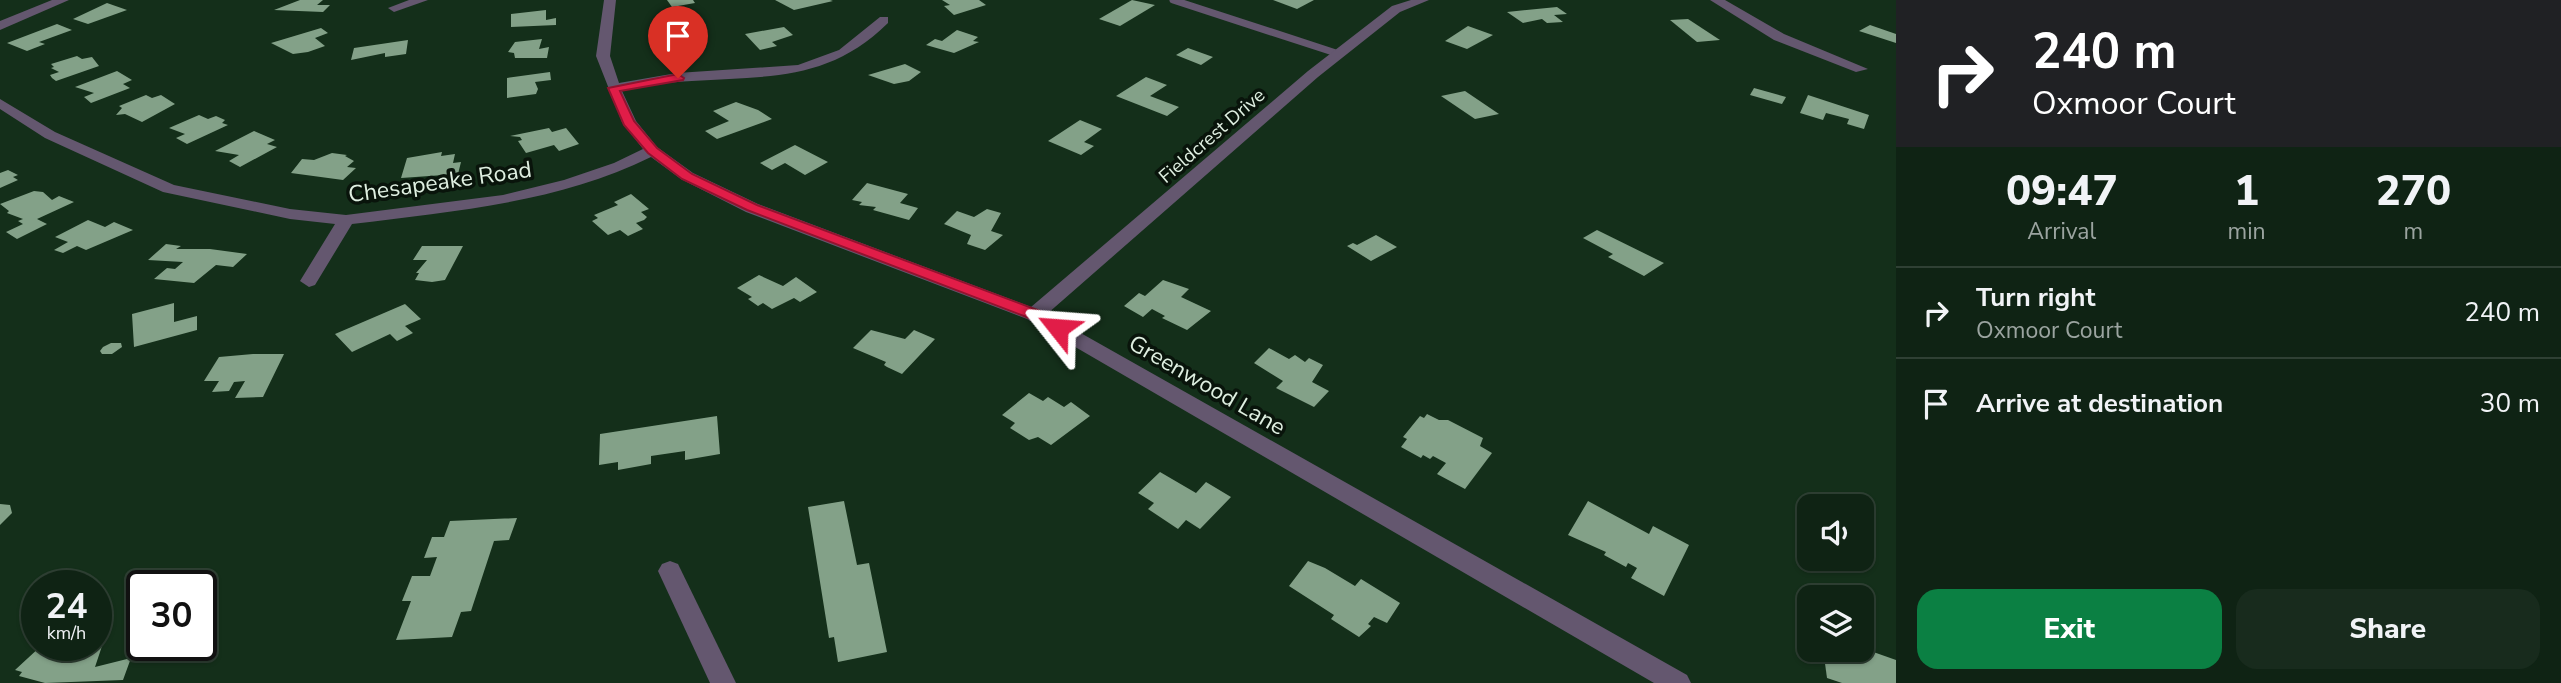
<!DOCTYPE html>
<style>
body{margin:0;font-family:"Nunito Sans",sans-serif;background:#182b1d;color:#f1f3f6;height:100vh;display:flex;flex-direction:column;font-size:26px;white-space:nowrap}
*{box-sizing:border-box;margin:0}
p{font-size:23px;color:#9ba4a0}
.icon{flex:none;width:38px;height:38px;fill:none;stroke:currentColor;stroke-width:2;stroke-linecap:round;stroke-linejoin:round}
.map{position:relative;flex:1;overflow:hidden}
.sheet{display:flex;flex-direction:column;background:#0f2314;width:665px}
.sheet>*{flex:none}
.banner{background:#202124;color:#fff;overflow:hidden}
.buttons{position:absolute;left:1797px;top:494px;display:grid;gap:14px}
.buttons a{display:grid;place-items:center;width:77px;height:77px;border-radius:14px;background:#0f2314;box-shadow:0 2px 5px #0004,0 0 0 2px #2f4034;font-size:35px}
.speed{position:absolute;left:21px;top:570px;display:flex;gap:14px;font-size:35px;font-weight:700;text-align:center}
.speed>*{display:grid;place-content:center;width:91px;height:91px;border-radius:50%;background:#0f2314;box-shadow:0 2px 5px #0004,0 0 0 2px #2f4034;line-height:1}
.speed small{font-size:18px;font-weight:400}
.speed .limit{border:4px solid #111;border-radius:10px;background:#fff;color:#111}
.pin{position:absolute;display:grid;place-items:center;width:60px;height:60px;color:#fff;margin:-72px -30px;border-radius:50% 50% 50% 0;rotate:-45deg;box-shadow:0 0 7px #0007}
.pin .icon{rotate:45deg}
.me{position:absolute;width:77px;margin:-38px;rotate:298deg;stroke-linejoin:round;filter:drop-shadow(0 0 5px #0008)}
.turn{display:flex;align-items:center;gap:24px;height:147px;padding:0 21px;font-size:32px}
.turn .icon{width:91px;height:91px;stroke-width:2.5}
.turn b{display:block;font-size:49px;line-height:60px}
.eta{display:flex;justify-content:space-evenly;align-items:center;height:119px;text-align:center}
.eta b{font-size:42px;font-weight:800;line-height:49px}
.action{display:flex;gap:14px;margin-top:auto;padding:14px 21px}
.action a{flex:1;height:80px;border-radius:21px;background:#0b8043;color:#fff;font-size:28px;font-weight:800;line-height:80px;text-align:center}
.action a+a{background:#182b1d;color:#f1f3f6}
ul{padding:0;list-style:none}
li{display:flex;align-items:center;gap:21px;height:91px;padding:0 21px;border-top:2px solid #2f4034}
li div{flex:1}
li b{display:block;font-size:26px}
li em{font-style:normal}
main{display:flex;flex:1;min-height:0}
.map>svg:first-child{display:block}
</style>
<main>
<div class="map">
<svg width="1896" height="683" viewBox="0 0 1896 683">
<rect width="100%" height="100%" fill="#142f1a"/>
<g fill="#83a188">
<path d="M 300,0 L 323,0 L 317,5 L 330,5 L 323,12 L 274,10 Z"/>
<path d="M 667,0 L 693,0 L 695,3 L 672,7 Z"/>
<path d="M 775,0 L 830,0 L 833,1 L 794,10 Z"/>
<path d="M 942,0 L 979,0 L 986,5 L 954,15 L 944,6 L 950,5 Z"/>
<path d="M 1132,0 L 1155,5 L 1120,26 L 1099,19 Z"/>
<path d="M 1273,0 L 1314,0 L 1297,9 Z"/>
<path d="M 107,3 L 127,10 L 88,24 L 73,19 Z"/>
<path d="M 1557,7 L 1567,14 L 1554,15 L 1563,22 L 1547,23 L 1542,19 L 1523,23 L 1507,12 Z"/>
<path d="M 546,10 L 546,20 L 556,18 L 556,25 L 511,27 L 511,14 Z"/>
<path d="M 1688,19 L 1720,40 L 1697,42 L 1670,20 Z"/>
<path d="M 669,22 L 697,23 L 695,26 L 705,27 L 677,54 L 663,52 L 674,41 L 650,39 Z"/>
<path d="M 57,24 L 72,30 L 39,42 L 45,44 L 27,51 L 7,43 Z"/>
<path d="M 1870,25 L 1896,34 L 1896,43 L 1859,31 Z"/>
<path d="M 1468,26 L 1493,35 L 1467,49 L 1445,41 Z"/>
<path d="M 784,27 L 793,35 L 772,42 L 777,46 L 760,50 L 745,34 Z"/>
<path d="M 321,28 L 328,33 L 315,38 L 325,46 L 308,52 L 293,54 L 271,43 Z"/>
<path d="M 957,30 L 978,37 L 973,41 L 979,42 L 954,53 L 926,45 L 935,39 L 942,41 Z"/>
<path d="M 542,39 L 539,49 L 549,47 L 547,58 L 515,58 L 514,53 L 508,52 L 515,42 Z"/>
<path d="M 408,40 L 406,54 L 385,57 L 385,53 L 351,60 L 354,48 Z"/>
<path d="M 1188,48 L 1213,57 L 1201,65 L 1176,55 Z"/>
<path d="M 77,56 L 82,59 L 92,57 L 99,66 L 56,81 L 52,78 L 50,75 L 59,72 L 51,68 L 54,67 L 51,64 Z"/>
<path d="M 905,64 L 921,72 L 909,81 L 894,84 L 868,75 Z"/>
<path d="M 117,71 L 132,80 L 123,84 L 130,88 L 91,103 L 84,97 L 94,93 L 75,87 Z"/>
<path d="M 550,72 L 551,80 L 535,82 L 538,89 L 536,94 L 507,98 L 507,78 Z"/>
<path d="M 1146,77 L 1167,85 L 1150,96 L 1179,107 L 1167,116 L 1116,96 Z"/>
<path d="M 1754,88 L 1786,97 L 1782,104 L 1750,95 Z"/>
<path d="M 1465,91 L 1499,114 L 1475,119 L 1441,96 Z"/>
<path d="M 146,95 L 152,98 L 161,95 L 175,104 L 142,122 L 125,114 L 116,115 L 122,108 L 119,106 Z"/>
<path d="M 1808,95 L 1869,115 L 1864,129 L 1847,124 L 1849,119 L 1826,113 L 1823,120 L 1800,113 Z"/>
<path d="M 736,102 L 758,110 L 772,119 L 717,139 L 705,131 L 729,121 L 713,111 Z"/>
<path d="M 199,115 L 208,119 L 216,116 L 225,120 L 222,123 L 228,125 L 187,144 L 176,138 L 185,134 L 169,128 Z"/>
<path d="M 1080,120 L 1102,129 L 1084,142 L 1094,146 L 1081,155 L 1048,141 Z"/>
<path d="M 549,128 L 552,132 L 566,128 L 579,144 L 559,151 L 554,145 L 526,153 L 518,141 L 522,140 L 520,137 L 510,136 Z"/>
<path d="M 254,131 L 275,140 L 267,144 L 277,147 L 240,167 L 229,161 L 239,155 L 215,151 Z"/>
<path d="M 795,145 L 828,162 L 805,175 L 785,163 L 772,170 L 760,163 Z"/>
<path d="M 442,152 L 441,156 L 455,154 L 453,163 L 461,162 L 458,174 L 401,178 L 407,158 Z"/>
<path d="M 332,153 L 347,155 L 345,156 L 354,161 L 347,167 L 356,168 L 343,180 L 291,173 L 302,159 L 314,160 Z"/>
<path d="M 8,170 L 18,175 L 13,177 L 18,180 L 0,188 L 0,173 Z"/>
<path d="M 867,183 L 908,194 L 900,203 L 918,208 L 909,220 L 873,210 L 876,207 L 859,205 L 862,202 L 852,200 Z"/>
<path d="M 34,191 L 43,192 L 52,200 L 59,196 L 74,202 L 37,219 L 47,224 L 17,239 L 6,232 L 23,224 L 18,221 L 23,219 L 7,213 L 9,211 L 0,204 Z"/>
<path d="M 631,194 L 649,209 L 641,212 L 647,217 L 644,220 L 636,223 L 643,229 L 628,236 L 620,230 L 608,235 L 592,221 L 598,218 L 594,215 L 618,205 L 614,202 Z"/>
<path d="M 987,209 L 1001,213 L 991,231 L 1003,235 L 985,250 L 967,244 L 971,235 L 944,224 L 957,211 L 974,217 Z"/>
<path d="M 88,220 L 105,227 L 114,222 L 133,230 L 86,250 L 77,246 L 63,253 L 54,250 L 68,242 L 55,237 Z"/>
<path d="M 1597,230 L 1664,263 L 1644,276 L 1608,257 L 1613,254 L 1583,238 Z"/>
<path d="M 1376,235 L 1397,247 L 1371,261 L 1347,246 L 1353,243 L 1357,245 Z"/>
<path d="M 166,244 L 181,246 L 176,249 L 210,249 L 247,254 L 233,267 L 216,265 L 194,283 L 154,279 L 167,268 L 175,269 L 183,262 L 148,260 Z"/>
<path d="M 422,246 L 463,246 L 445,280 L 432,282 L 415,280 L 419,273 L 416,273 L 427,260 L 413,260 Z"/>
<path d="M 759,275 L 783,286 L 796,277 L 817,292 L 800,302 L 794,298 L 772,309 L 763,303 L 758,306 L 748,299 L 752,297 L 737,288 Z"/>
<path d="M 1163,280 L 1189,289 L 1181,297 L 1211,311 L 1187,330 L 1162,318 L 1165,316 L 1152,309 L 1143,317 L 1124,306 L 1139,293 L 1145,296 Z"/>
<path d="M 174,303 L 174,322 L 197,316 L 197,330 L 134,347 L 132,314 Z"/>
<path d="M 405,304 L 421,319 L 405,326 L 413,333 L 397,341 L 390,334 L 352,352 L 335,334 Z"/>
<path d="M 871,330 L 905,339 L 914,330 L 935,339 L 902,374 L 887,367 L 884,365 L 886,362 L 853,348 Z"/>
<path d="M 111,343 L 121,343 L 122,347 L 112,354 L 102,354 L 100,351 L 103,347 Z"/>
<path d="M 1269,348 L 1289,359 L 1295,355 L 1305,362 L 1309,358 L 1323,365 L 1312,382 L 1329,391 L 1314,407 L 1276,388 L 1283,381 L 1254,363 Z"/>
<path d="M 253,354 L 284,354 L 263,397 L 235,398 L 245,381 L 234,382 L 229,391 L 212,392 L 219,381 L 204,381 L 219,357 Z"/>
<path d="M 1029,393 L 1043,401 L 1048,397 L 1064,407 L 1071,402 L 1090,416 L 1051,445 L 1038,437 L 1029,440 L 1010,428 L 1015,423 L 1002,415 Z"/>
<path d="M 1427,414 L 1439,420 L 1448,420 L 1483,438 L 1480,446 L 1492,453 L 1465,489 L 1437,474 L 1446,463 L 1433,456 L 1430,459 L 1423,455 L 1421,458 L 1401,447 L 1407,439 L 1403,437 L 1420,416 L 1424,418 Z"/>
<path d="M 717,416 L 720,454 L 685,460 L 685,451 L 651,456 L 651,464 L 618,470 L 618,462 L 599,465 L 600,434 Z"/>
<path d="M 1160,472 L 1196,493 L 1206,482 L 1231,497 L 1200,529 L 1186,520 L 1178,529 L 1148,509 L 1154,503 L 1138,493 Z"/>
<path d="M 844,501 L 857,565 L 869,563 L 887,652 L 838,662 L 834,637 L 829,638 L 808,507 Z"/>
<path d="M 1588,501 L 1649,534 L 1653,526 L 1689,545 L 1664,596 L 1631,578 L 1637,568 L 1628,563 L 1626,567 L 1604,555 L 1606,552 L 1568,535 Z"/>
<path d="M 0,504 L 10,505 L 12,513 L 0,525 Z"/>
<path d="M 517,518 L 509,540 L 494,541 L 471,611 L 461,612 L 452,637 L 396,640 L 411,601 L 402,601 L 412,576 L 430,576 L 437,557 L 424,558 L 432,537 L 444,537 L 450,521 Z"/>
<path d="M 1308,561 L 1325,568 L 1355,586 L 1361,579 L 1400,603 L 1387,623 L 1374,617 L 1368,624 L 1371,626 L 1359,637 L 1331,619 L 1334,615 L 1289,586 Z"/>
<path d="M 104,640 L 95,667 L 131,658 L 123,680 L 45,683 L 19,676 L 22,672 L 15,670 L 41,646 L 68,649 L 96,646 L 96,642 Z"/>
<path d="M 1823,649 L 1862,648 L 1896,660 L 1896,683 L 1842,683 L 1827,678 Z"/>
</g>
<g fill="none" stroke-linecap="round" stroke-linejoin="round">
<path stroke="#64576f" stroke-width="7" d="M 1173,0 L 1339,54"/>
<g fill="#64576f" fill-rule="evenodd">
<path d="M 52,0 L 69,0 L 0,30 L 0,21 Z"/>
<path d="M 409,0 L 428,0 L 394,12 L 388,8 Z"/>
<path d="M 604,0 L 616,0 L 610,56 L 619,83 L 677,73 L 798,65 L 839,50 L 880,17 L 888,17 L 888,23 C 829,81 770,76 692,81 C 669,82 645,86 622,91 L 636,121 L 657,147 L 693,173 L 758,204 L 1031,307 L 1308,71 L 1392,6 L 1411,0 L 1429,0 L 1400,12 L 1318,77 L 1047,314 L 1687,675 L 1691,683 L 1654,683 L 1027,319 L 746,212 L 681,179 L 651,157 C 558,203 454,211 352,224 L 315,285 L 309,287 L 300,281 L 335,224 L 290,219 L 163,192 L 45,138 L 0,109 L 0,99 L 55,132 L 174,185 L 290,209 L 346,215 L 503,195 L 564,180 L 614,163 L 643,149 L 622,122 L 596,56 Z"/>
<path d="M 1710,0 L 1725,0 L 1784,34 L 1868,69 L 1856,72 L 1774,40 Z"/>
<path d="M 670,561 L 678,564 L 736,683 L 710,683 L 658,571 L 662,564 Z"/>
</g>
</g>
<path fill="#e11d48" stroke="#92132f" stroke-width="2" d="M 678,74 L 684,78 L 683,80 L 620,91 L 634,121 L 657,148 L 692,174 L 757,205 L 1040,311 L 1064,325 L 1064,332 L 1052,332 L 1029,318 L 747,210 L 682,179 L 648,153 L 624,125 L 608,88 Z"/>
<g text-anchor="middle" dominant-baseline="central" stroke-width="7" stroke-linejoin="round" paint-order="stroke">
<g font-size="19" fill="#dfefe1" stroke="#09140b">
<text transform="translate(1212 136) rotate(-41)">Fieldcrest Drive</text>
</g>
<g font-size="23" fill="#dfefe1" stroke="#09140b">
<text transform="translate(440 182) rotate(-8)">Chesapeake Road</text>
<text transform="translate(1207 385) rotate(30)">Greenwood Lane</text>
</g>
</g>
</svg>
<div class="buttons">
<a><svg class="icon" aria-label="sound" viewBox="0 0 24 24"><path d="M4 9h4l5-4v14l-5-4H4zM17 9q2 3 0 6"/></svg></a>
<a><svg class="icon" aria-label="layers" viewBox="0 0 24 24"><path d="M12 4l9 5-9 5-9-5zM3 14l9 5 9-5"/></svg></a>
</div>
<div class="speed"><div>24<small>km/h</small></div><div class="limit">30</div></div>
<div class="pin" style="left:678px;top:78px;background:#d93025"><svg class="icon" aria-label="arrive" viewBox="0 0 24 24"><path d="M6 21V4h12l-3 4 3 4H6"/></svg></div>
<svg class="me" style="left:1058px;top:328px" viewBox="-20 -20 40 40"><path d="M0-17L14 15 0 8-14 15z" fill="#e11d48" stroke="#fff" stroke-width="4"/></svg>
</div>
<section class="sheet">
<div class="banner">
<div class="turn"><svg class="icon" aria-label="right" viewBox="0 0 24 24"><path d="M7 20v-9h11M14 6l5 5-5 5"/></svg><div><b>240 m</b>Oxmoor Court</div></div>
</div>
<div class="eta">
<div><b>09:47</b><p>Arrival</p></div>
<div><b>1</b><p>min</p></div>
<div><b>270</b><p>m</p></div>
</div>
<ul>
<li><svg class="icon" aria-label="right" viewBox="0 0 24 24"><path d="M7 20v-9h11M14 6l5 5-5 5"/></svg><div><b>Turn right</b><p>Oxmoor Court</p></div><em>240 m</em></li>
<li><svg class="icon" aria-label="arrive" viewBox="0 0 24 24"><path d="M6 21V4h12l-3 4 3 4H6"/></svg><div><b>Arrive at destination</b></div><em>30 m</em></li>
</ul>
<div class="action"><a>Exit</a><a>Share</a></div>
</section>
</main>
